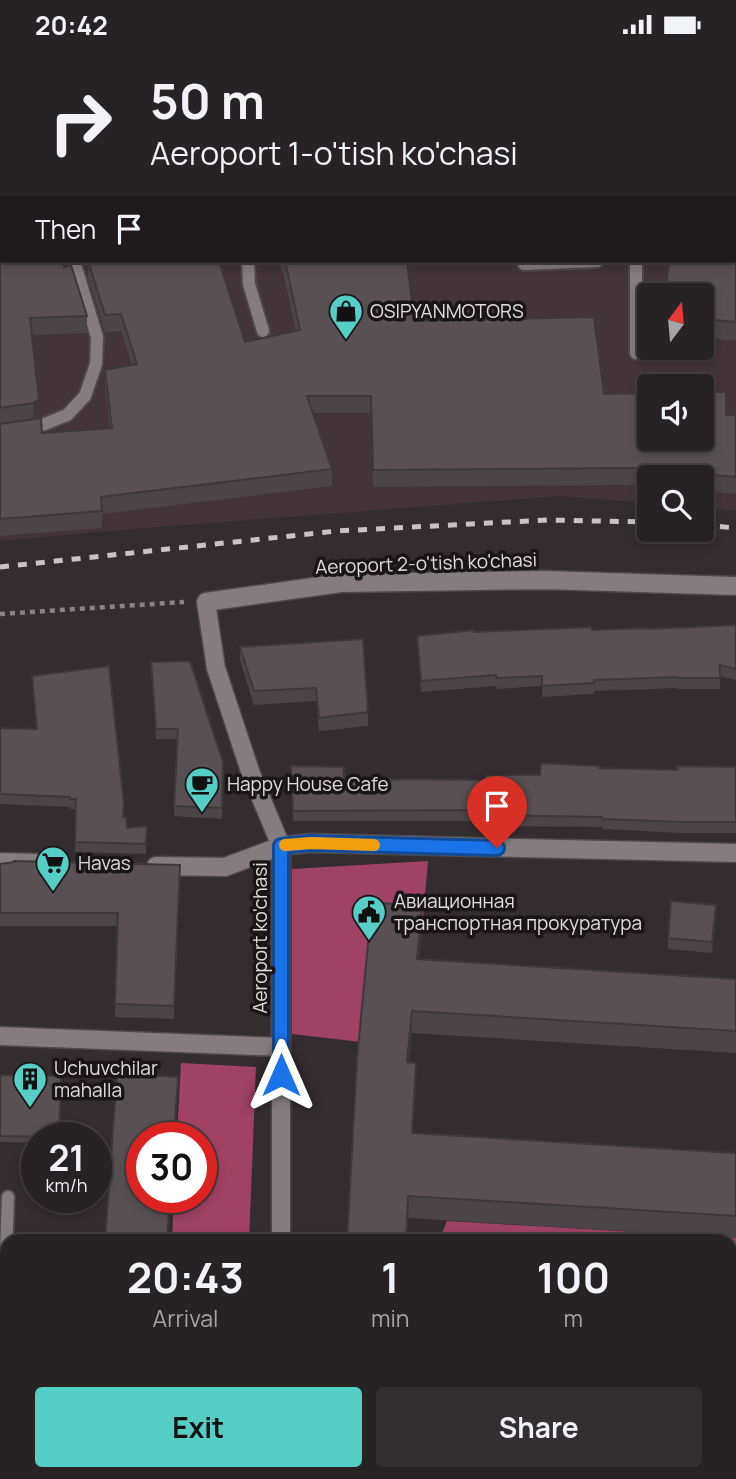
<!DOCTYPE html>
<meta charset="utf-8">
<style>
body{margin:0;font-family:Manrope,sans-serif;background:#332f30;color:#f1f3f6;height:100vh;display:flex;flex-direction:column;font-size:26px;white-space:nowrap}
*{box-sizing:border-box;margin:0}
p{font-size:23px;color:#a4a4a6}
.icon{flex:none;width:38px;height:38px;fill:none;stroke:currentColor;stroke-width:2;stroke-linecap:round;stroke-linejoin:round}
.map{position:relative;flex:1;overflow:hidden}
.sheet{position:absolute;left:0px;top:1185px;width:737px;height:247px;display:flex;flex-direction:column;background:#272223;border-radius:21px 21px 0 0;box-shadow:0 4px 10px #0003,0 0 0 2px #433f41}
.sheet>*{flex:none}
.hud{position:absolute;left:0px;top:0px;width:737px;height:214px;box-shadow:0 4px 10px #0003,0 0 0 2px #433f41;background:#272223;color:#f1f3f6;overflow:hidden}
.needle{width:46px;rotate:16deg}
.controls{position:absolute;left:637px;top:234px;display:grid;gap:14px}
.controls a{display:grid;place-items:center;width:77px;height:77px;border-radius:7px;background:#272223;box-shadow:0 4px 10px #0003,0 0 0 2px #433f41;font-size:35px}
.speed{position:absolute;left:21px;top:1073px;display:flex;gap:14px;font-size:35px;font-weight:700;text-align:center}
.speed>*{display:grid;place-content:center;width:91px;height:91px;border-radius:50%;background:#272223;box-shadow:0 4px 10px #0003,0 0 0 2px #433f41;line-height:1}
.speed small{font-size:18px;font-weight:400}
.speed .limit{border:10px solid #d22;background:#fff;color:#111}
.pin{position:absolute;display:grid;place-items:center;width:60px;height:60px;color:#fff;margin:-72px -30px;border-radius:50% 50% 50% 0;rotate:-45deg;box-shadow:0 0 7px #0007}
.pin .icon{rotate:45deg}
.me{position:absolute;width:77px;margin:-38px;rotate:0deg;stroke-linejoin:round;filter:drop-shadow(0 0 5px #0008)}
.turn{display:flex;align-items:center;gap:24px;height:147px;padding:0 35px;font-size:32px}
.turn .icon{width:91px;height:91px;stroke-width:2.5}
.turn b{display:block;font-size:49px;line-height:60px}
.then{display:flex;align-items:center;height:66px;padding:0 35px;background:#0003;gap:14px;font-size:26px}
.eta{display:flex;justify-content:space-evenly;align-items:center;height:119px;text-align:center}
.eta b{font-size:42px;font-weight:700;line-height:49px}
.cta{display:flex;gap:14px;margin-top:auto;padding:14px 35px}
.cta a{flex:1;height:80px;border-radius:7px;background:#55cec5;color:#111;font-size:28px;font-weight:700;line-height:80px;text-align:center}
.cta a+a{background:#332f30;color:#f1f3f6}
.status{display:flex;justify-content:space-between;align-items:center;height:49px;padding:0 35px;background:#272223;direction:ltr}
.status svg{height:19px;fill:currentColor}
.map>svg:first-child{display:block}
</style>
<div class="status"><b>20:42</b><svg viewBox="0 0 49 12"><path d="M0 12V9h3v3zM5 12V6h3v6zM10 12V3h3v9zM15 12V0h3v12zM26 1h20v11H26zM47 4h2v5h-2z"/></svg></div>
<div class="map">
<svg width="736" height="1430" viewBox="0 0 736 1430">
<rect width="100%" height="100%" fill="#342d2f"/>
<path fill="#423438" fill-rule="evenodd" d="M 0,41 L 2,41 L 2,212 L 735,212 L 736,60 L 736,462 L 702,459 L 702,429 L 649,429 L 649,454 L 558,447 L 96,483 L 0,492 ZM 649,247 L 702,247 L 702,299 L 649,299 ZM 649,338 L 702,338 L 702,390 L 649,390 Z"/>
<g fill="#9f4264">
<path d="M 428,812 L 422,880 L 361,993 L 292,985 L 292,820 Z"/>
<path d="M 181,1014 L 256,1018 L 249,1192 L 172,1192 L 174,1148 L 201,1148 L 201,1088 L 177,1088 Z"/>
<path d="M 447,1172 L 736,1189 L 736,1298 L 730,1298 L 730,1192 L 439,1192 Z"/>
<path d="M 0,1334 L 7,1335 L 7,1424 L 221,1424 L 221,1430 L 0,1430 Z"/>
<path d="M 730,1353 L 736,1353 L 736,1430 L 449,1430 L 451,1424 L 730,1424 Z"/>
</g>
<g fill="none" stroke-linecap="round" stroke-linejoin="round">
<g stroke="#4f484a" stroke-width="16">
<g id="service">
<path d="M 735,112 L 736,112"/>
<path d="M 248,212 L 249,235 L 263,282"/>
<path d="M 524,215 L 597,212"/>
<path d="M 636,304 L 636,212"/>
<path d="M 0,384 L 35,379 L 67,366 L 85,347 L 96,315 L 97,288 L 74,212"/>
<path d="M 4,1259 L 8,1148"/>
<path d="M 0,1351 L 7,1351"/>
</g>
</g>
<g stroke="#4f484a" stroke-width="21">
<g id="minor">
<path d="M 0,813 L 37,814"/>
<path d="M 156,817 L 225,818 L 281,797 L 311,794 L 736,804"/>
<path d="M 0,987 L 281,998"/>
<path d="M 281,1192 L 281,797 L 251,725 L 216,619 L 206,553 L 341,534 L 544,531 L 736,537"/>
<path d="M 0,1259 L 7,1259"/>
<path d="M 279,1430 L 279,1424"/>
</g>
</g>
<g stroke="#4f484a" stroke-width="21">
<g id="secondary">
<path d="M 588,0 L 628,2"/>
<path d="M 735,6 L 736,6"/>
<path d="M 0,11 L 2,11"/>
<path d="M 735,38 L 736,38"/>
</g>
</g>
<path stroke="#898384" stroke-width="4.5" stroke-dasharray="5 5" stroke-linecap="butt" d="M 0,565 L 184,553"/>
<use href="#service" stroke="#847c7e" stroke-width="12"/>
<use href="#minor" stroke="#847c7e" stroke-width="18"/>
<use href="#secondary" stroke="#718e8d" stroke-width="18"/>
<g stroke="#c9c3c4" stroke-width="5" stroke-dasharray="9 9" stroke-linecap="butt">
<path d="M 702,476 L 736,479"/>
<path d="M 0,518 L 337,482 L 547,471 L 649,473"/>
</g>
</g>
<g fill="#4c4547">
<path d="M 2,35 L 2,125 L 0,120 L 0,36 Z"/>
<path d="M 0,153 L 64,218 L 87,267 L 87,284 L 32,286 L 39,368 L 34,370 L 42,384 L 110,379 L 105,338 L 105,321 L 132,316 L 121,282 L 105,283 L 88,228 L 88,212 L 245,293 L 296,282 L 283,223 L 278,212 L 408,212 L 408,217 L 414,272 L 604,345 L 726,366 L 736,366 L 736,445 L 702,442 L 702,429 L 649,429 L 649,437 L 635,436 L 373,438 L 371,364 L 313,364 L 332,420 L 332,437 L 102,465 L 102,479 L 0,487 Z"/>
<path d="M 736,162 L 736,292 L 702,288 L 702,247 Z"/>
<path d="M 736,576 L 736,631 L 720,627 L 720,640 L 678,640 L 677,639 L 594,642 L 594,645 L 542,648 L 542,637 L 497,640 L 496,637 L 421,643 L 417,587 L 474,583 L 648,580 Z"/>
<path d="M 240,598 L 368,663 L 368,677 L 319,682 L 316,652 L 254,656 L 240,611 Z"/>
<path d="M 151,613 L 223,713 L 222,770 L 174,767 L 177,690 L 156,690 Z"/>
<path d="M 32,627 L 124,768 L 127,779 L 147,777 L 146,805 L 75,803 L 76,760 L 70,760 L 70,758 L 0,755 L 0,679 L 36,680 Z"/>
<path d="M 736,718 L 736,784 L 681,784 L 602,780 L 602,778 L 484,777 L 484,772 L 293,772 L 291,728 L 344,732 L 485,731 L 540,726 L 599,719 L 678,721 Z"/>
<path d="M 14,813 L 180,816 L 174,970 L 115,968 L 118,877 L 0,877 L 0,815 Z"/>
<path d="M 716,867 L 712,904 L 668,900 L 668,889 Z"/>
<path d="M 422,880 L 419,910 L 736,930 L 736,1004 L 412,984 L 409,1013 L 416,1035 L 413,1084 L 736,1104 L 736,1189 L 408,1169 L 347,1192 Z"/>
<path d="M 0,1026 L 37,1088 L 37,1094 L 0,1093 Z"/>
<path d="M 730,1276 L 736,1276 L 736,1353 L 730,1352 Z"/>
<path d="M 0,1290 L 7,1290 L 7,1335 L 0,1334 Z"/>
</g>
<g fill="#3e3839">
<path d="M 39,351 L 39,368 L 33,370 L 33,354 Z"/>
<path d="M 716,856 L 716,867 L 712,904 L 712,893 Z"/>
<path d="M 422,858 L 422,880 L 417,932 L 417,910 Z"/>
<path d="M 412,962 L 412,984 L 407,1035 L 407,1013 Z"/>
<path d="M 416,1014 L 416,1035 L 412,1106 L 412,1084 Z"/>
<path d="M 408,1147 L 407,1192 L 406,1192 Z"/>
</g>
<g fill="#585052" stroke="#3e3839" stroke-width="2">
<path d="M 2,35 L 2,108 L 0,103 L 0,36 Z"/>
<path d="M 0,153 L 2,153 L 2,212 L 62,212 L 64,218 L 71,216 L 87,267 L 30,269 L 39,351 L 33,354 L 0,359 Z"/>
<path d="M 735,162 L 736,162 L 736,273 L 702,270 L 702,247 L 665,247 L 669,212 L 735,212 Z"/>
<path d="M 88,212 L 219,212 L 245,293 L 300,281 L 285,212 L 407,212 L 414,272 L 594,268 L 604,345 L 649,344 L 649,390 L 702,390 L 702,343 L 726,343 L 726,366 L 736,366 L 736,428 L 635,419 L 373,421 L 371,347 L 307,347 L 332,420 L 101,448 L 102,462 L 0,470 L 0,375 L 41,369 L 42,384 L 112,379 L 105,321 L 137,315 L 121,265 L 105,266 Z"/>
<path d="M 736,576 L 736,620 L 720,616 L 720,629 L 678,629 L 677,628 L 594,631 L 594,634 L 542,637 L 542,627 L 497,629 L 496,626 L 421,632 L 417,587 L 474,581 L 474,583 L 592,578 L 592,581 L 648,579 L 648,580 Z"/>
<path d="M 363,590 L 368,663 L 319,669 L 316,639 L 254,642 L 240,598 Z"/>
<path d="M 190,612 L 223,713 L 222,759 L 174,757 L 178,680 L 156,680 L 151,613 Z"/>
<path d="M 109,617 L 124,755 L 123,768 L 126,768 L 127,779 L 147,777 L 146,795 L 75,793 L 76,750 L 70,750 L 70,748 L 0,745 L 0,679 L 37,680 L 32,627 Z"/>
<path d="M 541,714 L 599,717 L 599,719 L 678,721 L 677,717 L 736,718 L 736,773 L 681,773 L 602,770 L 602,768 L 484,766 L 484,761 L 293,762 L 291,717 L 344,718 L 344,732 L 410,730 L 485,731 L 486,726 L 540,726 Z"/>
<path d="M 14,812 L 180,816 L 174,957 L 115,955 L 118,864 L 0,864 L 0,815 L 14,813 Z"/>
<path d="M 671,852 L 716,856 L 712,893 L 668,889 Z"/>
<path d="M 372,853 L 422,858 L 417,910 L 736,930 L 736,982 L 412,962 L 407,1013 L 416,1014 L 412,1084 L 736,1104 L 736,1167 L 408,1147 L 406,1192 L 347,1192 L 357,1010 Z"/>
<path d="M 117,1024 L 178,1028 L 174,1088 L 142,1088 L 142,1148 L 170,1148 L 167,1192 L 105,1192 Z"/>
<path d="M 0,1026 L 61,1027 L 59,1088 L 0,1087 Z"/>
<rect x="730" y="1276" width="6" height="55"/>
<rect x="0" y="1290" width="7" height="30"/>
<path d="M 0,1399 L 7,1399 L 7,1424 L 40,1424 L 40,1430 L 0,1430 Z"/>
<rect x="96" y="1424" width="56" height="6"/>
<rect x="223" y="1424" width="35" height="6"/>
</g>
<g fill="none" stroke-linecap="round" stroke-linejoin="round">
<g stroke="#114b97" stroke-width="18">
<path id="route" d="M 281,1026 L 281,797 L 311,794 L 497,799"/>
</g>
<use href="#route" stroke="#1a73e8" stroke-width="12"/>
<path stroke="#f59e0b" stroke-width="12" d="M 285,796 L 311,794 L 374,796"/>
</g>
<defs>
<g id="shop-pin" transform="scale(1.75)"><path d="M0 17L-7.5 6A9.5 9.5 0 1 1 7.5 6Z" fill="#55cec5" stroke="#1a1617"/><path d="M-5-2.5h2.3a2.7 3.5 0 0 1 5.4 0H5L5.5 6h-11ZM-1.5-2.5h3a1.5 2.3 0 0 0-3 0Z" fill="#111"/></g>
<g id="cafe-pin" transform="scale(1.75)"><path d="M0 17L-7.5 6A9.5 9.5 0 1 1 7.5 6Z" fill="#55cec5" stroke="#1a1617"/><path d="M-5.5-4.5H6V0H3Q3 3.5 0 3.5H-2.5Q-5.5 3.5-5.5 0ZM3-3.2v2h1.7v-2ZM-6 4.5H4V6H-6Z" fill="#111"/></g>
<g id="supermarket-pin" transform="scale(1.75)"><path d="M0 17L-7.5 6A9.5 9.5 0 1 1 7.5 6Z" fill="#55cec5" stroke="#1a1617"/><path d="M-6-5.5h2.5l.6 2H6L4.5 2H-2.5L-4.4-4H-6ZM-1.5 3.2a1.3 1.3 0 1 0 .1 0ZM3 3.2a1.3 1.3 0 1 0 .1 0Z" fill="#111"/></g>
<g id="civic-pin" transform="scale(1.75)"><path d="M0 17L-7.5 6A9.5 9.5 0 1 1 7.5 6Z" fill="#55cec5" stroke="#1a1617"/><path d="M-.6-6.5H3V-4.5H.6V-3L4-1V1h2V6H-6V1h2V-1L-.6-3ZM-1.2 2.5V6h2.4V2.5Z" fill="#111"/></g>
<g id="building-pin" transform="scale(1.75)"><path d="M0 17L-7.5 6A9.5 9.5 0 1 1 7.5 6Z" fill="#55cec5" stroke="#1a1617"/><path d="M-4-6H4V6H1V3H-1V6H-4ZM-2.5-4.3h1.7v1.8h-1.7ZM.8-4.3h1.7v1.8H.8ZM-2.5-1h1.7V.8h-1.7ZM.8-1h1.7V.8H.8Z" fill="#111"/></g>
</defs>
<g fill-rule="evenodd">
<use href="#shop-pin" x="346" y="262"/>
<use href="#cafe-pin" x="202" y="735"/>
<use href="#supermarket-pin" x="53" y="814"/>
<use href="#civic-pin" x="369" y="863"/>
<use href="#building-pin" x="30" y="1030"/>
</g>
<g text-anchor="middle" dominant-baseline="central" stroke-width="7" stroke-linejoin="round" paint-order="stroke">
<g font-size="19" fill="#e0dbdc" stroke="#1a1617" text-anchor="start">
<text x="370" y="262">OSIPYANMOTORS</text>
<text x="227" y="735">Happy House Cafe</text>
<text x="78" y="814">Havas</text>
<text x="394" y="852">Авиационная<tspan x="394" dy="22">транспортная прокуратура</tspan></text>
<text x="54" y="1019">Uchuvchilar<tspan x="54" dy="22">mahalla</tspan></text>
</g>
<g font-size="19" fill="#e0dbdc" stroke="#1a1617">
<text transform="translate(426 514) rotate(-2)">Aeroport 2-o'tish ko'chasi</text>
<text transform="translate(260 889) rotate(-90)">Aeroport ko'chasi</text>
</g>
</g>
</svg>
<div class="controls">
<a><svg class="needle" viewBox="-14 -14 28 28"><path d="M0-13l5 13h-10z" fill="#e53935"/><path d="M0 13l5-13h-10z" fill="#a4a4a6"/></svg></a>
<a><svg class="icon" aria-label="sound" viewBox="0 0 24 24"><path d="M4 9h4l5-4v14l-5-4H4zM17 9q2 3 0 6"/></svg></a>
<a><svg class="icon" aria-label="search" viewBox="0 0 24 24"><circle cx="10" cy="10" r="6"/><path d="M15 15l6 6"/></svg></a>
</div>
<div class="speed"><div>21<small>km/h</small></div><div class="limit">30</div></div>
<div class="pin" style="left:497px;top:799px;background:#d93025"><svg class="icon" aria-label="arrive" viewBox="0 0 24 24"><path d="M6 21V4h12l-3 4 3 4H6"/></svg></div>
<svg class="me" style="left:281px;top:1026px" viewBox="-20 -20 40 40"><path d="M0-17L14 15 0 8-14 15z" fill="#1a73e8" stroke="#fff" stroke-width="4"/></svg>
<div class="hud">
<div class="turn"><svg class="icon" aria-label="right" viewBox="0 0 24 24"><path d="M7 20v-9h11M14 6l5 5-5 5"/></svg><div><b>50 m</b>Aeroport 1-o'tish ko'chasi</div></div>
<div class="then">Then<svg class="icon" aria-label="arrive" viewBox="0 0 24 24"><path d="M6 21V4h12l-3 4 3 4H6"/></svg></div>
</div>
<section class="sheet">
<div class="eta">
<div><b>20:43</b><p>Arrival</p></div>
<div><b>1</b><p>min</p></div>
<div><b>100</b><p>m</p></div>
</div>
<div class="cta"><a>Exit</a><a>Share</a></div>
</section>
</div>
